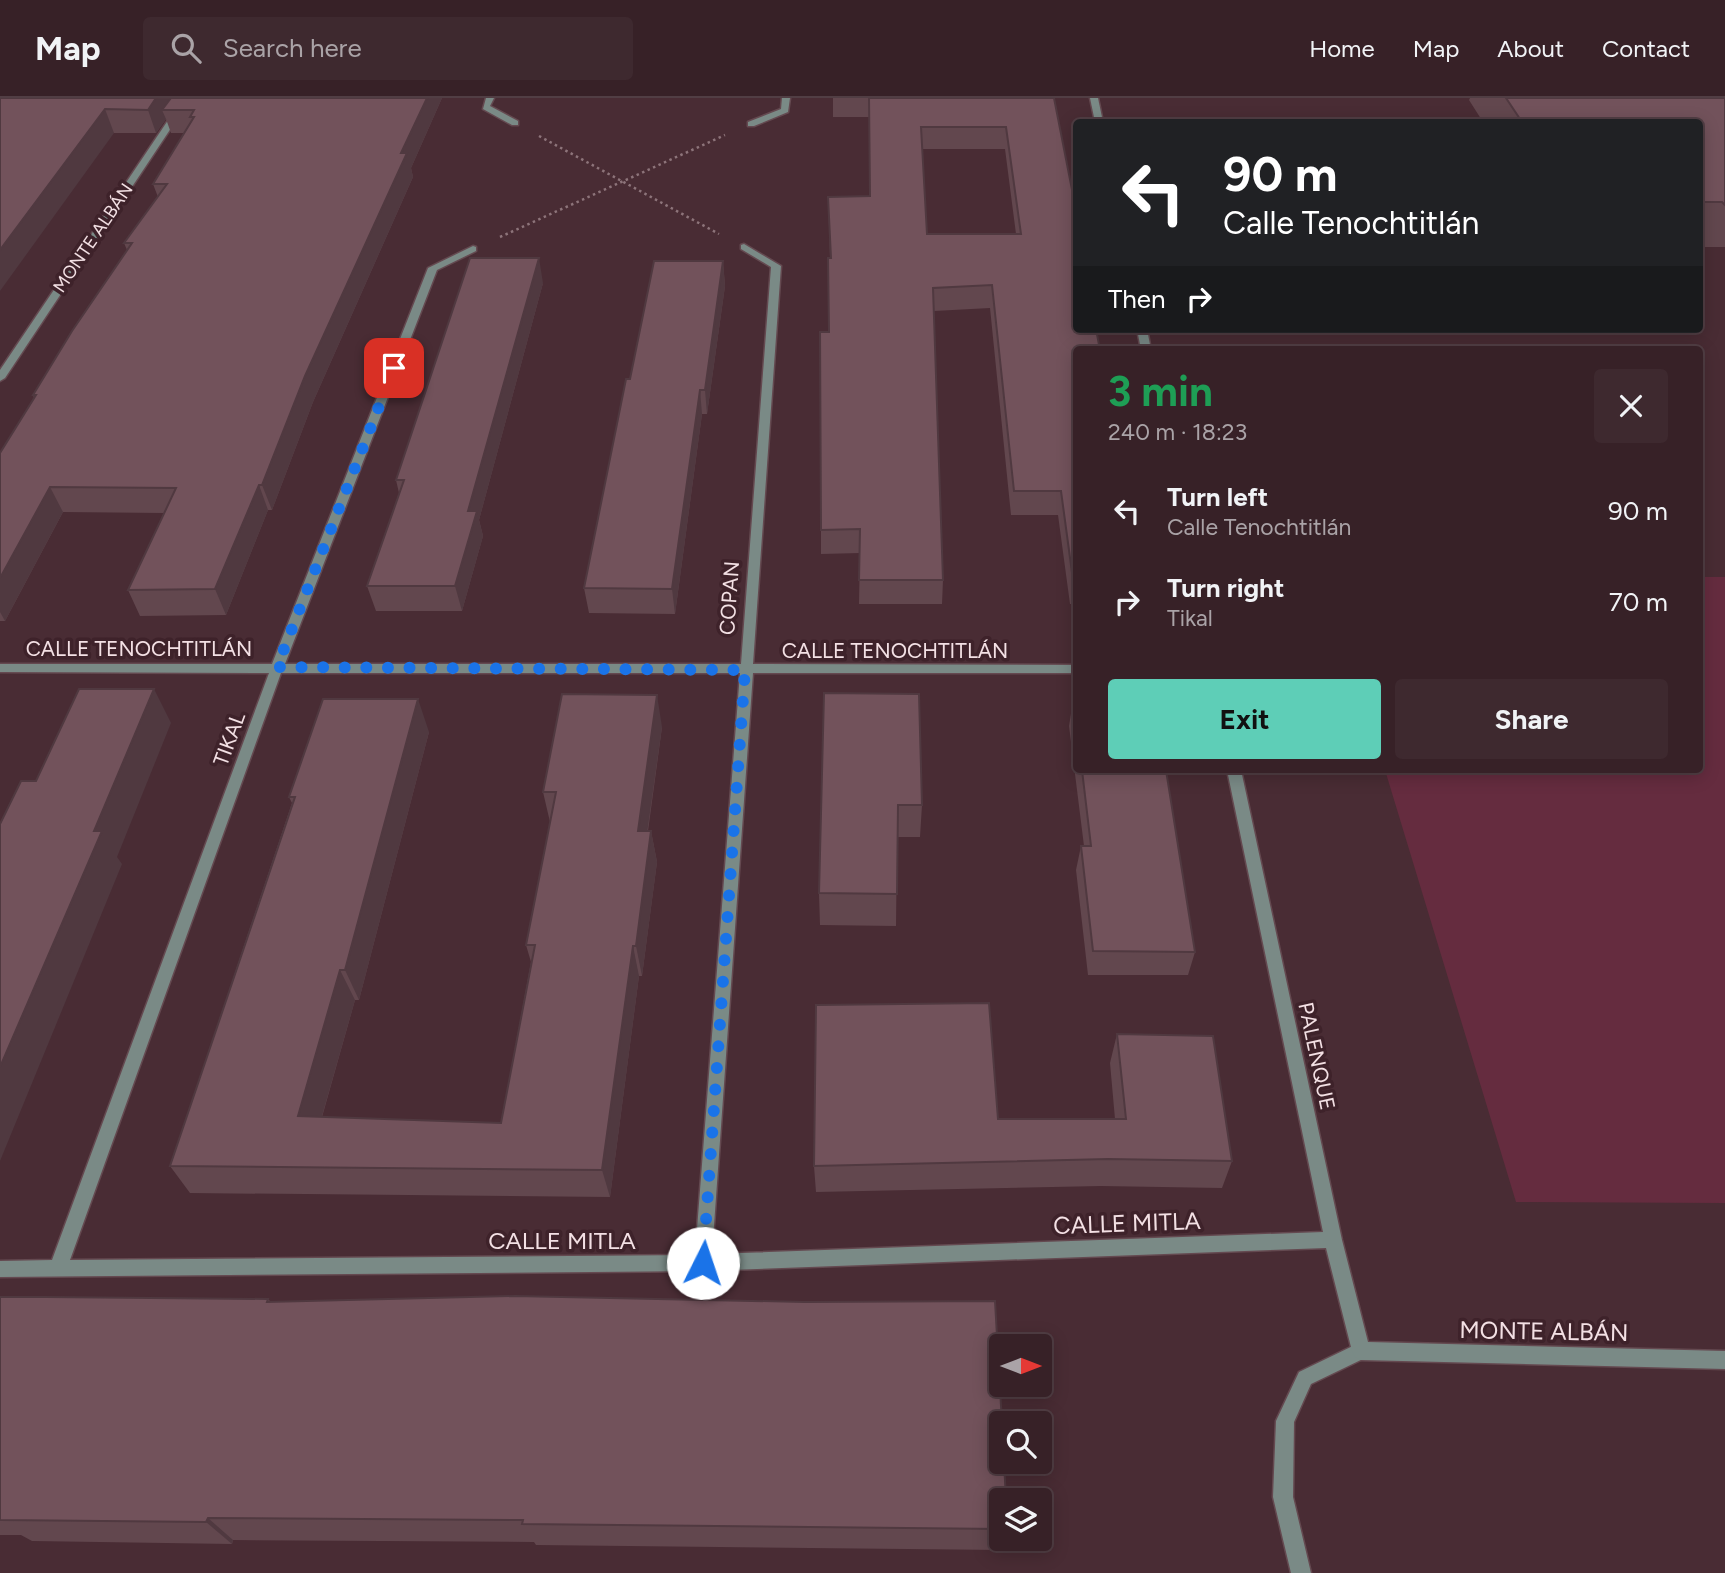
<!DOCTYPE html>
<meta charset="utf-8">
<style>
body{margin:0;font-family:Figtree,sans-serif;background:#3e292f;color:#f1f3f6;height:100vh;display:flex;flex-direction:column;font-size:26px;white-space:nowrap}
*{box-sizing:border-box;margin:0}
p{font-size:23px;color:#aaa3a7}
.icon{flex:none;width:38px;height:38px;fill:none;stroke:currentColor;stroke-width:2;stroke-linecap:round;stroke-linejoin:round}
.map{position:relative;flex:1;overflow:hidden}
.sheet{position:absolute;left:1073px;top:248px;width:630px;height:427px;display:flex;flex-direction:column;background:#372127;border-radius:7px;box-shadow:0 4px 18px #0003,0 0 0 2px #513e44}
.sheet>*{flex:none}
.guide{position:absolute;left:1073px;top:21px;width:630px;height:214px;border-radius:7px;box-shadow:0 4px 18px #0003,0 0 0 2px #513e44;background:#202124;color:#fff;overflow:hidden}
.needle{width:46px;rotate:90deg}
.controls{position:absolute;left:989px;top:1236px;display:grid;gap:14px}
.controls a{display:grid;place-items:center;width:63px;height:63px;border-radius:7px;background:#372127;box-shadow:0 4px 18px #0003,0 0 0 2px #513e44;font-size:35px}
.pin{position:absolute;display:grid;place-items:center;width:60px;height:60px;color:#fff;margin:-30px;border-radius:14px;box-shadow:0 4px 10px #0006}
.me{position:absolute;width:77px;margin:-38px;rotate:4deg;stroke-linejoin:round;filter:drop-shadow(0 0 5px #0008)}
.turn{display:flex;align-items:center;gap:24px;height:147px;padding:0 35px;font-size:32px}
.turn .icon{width:91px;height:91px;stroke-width:2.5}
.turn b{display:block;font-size:49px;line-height:60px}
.then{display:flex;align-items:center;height:66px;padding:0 35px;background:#0003;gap:14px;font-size:26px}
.round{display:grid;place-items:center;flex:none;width:74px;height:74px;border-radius:7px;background:#3e292f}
.headline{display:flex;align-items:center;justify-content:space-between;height:119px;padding:0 35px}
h1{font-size:42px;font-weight:700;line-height:52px;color:#1e9e55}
.cta{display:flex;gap:14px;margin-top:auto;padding:14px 35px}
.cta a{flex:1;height:80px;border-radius:7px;background:#5eceb7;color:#111;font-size:28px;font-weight:700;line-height:80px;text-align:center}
.cta a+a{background:#3e292f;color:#f1f3f6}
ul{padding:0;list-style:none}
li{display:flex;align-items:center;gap:21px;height:91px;padding:0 35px}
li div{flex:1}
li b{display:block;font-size:26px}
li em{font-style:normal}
header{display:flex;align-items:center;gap:42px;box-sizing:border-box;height:98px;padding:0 35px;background:#372127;border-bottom:2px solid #513e44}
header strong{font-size:33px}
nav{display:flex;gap:38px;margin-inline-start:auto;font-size:24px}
.search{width:490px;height:63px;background:#3e292f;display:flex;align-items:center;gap:18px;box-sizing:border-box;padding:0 24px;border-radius:7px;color:#aaa3a7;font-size:26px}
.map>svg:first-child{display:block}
</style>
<header>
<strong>Map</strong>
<div class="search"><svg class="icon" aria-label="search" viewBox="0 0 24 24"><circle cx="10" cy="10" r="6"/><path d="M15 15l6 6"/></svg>Search here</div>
<nav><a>Home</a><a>Map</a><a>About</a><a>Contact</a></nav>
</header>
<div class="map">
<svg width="1725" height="1475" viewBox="0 0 1725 1475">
<rect width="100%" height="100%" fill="#492c34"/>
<path fill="#652c3f" d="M 1699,479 L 1725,479 L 1725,1105 L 1516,1104 L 1385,672 L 1699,672 Z"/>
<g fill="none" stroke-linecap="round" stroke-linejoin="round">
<g stroke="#644950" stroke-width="3">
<path id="lane" d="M 1361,1244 L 1367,1247 L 1370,1253 L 1367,1259 L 1311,1286 L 1294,1324 L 1293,1399 L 1311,1475 L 1291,1475 L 1273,1399 L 1276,1323 L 1299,1274 Z"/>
</g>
<g stroke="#644950" stroke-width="3">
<g id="street">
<path d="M 183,0 L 191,0 L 5,280 L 0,283 L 0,272 Z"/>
<path d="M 486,0 L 494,0 L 490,8 L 518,23 L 518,27 L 512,27 L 483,11 Z"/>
<path d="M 782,0 L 790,0 L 788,14 L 754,28 L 748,28 L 748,24 L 781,11 Z"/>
<path d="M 1090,0 L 1098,0 L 1103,24 L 1095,24 Z"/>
<path d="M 744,146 L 781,168 L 753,566 L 1076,567 L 1076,575 L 753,575 L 712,1156 L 1323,1134 L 1227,672 L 1241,672 L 1342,1142 L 1368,1244 L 1725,1253 L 1725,1271 L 1361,1262 L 1355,1259 L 1352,1253 L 1326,1150 L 703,1173 L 0,1179 L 0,1163 L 52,1162 L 269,575 L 0,574 L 0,566 L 272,566 L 428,170 L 473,148 L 476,149 L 476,153 L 437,172 L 285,566 L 741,566 L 771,169 L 741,151 L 741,147 ZM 281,575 L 740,575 L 695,1157 L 70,1162 Z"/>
<path d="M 1137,231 L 1147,231 L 1151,252 L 1141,252 Z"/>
</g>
</g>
<g stroke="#8d747a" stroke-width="2.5" stroke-dasharray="2.5 3.5" stroke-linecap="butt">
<path d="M 539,38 L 719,136"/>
<path d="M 500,139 L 725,37"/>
</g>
<use href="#lane" fill="#7a8a86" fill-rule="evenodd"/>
<use href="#street" fill="#7a8a86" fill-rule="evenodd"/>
</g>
<g fill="#62474e" fill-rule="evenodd">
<path d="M 0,0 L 442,0 L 411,70 L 413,79 L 313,304 L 272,412 L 268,412 L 226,517 L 140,518 L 128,492 L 164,415 L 63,414 L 5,523 L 0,523 L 0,355 L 34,300 L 33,297 L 127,152 L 124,145 L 158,99 L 153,86 L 184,35 L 171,35 L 166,21 L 156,35 L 114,35 Z"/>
<path d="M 833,0 L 1054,0 L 1076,252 L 1076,506 L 1070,506 L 1058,417 L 1011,417 L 990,210 L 934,213 L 943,482 L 942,506 L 859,506 L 860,455 L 821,456 L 821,432 L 829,234 L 830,160 L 828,99 L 870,98 L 869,19 L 833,19 ZM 922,51 L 1005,51 L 1016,136 L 927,136 Z"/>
<path d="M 1470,0 L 1725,0 L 1725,149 L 1705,149 L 1703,146 L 1699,146 L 1699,24 L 1483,24 L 1469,2 Z"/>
<path d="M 723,163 L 725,188 L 707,316 L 702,316 L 675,516 L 589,515 L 584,490 L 630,281 Z"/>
<path d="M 543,185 L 479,422 L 483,438 L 462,513 L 376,513 L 367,488 L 399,395 L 396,382 Z"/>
<path d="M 824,595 L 922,707 L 920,739 L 897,739 L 896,828 L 820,827 L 819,795 Z"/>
<path d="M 1073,603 L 1076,603 L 1076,672 L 1166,672 L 1195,854 L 1188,877 L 1088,877 L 1076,772 L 1081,748 L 1084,748 L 1069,628 Z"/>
<path d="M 662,629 L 648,733 L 651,733 L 657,764 L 642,878 L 639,878 L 610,1099 L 190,1095 L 170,1068 L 292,705 L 289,699 L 429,634 L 359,902 L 355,902 L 322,1019 L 501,1025 L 531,864 L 526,847 L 550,724 L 543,694 Z"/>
<path d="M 1117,936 L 1232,1063 L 1222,1090 L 1101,1088 L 816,1094 L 814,1068 L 998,1021 L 1115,1021 L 1110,965 Z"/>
<path d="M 0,1199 L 268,1201 L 271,1204 L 1001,1402 L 1001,1440 L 1005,1440 L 1002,1452 L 536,1447 L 534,1444 L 233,1442 L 232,1446 L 32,1443 L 21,1437 L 0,1437 Z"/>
</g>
<g fill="#503940">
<path d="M 156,0 L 180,0 L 162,12 L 166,21 L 156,35 L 148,12 Z"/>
<path d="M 427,0 L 442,0 L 411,70 L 413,79 L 313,304 L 272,412 L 262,387 L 305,278 L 401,55 Z"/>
<path d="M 105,11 L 114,35 L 0,193 L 0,152 Z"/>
<path d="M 539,160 L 543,185 L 479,422 L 483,438 L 462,513 L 455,488 L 468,413 Z"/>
<path d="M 723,163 L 725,188 L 707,316 L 705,292 Z"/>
<path d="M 700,292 L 702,316 L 675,516 L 672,491 Z"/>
<path d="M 259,387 L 268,412 L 226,517 L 215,491 Z"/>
<path d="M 50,389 L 63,414 L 5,523 L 0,514 L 0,480 Z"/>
<path d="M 154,591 L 171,625 L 117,759 L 122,766 L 0,1063 L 0,969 L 94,733 Z"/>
<path d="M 657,597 L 662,629 L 643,764 L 638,733 Z"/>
<path d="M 418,601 L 429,634 L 359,902 L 345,872 Z"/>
<path d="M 651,733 L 657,764 L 642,878 L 636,848 Z"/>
<path d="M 633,848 L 639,878 L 610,1099 L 602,1072 Z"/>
<path d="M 340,872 L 355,902 L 314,1046 L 298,1018 Z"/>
<path d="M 208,1420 L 233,1442 L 232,1446 L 206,1424 Z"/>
</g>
<g fill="#72525b" stroke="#503940" stroke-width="2" fill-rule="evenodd">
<path d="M 0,0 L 156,0 L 148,12 L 105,11 L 0,152 Z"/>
<path d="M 171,0 L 427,0 L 401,55 L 407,55 L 305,278 L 262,387 L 259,387 L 215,491 L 128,492 L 176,390 L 50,389 L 0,480 L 0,355 L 36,297 L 33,297 L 72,233 L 132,145 L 124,145 L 167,86 L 153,86 L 194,19 L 190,19 L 194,12 L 162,12 Z"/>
<path d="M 869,0 L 1054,0 L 1076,112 L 1076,231 L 1096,231 L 1100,252 L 1076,252 L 1076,482 L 1073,482 L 1061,393 L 1014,393 L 992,187 L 933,190 L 943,482 L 859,482 L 860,431 L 821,432 L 820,234 L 829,234 L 828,160 L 831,160 L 828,99 L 870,98 ZM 921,29 L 1006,29 L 1021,136 L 927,136 Z"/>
<path d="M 1506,0 L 1725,0 L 1725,107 L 1722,104 L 1699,104 L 1699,24 L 1522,24 Z"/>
<path d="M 470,160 L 539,160 L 468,413 L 477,413 L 455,488 L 367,488 L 404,382 L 396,382 Z"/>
<path d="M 654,163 L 723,163 L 705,292 L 700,292 L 672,491 L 584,490 L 626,281 L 630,281 Z"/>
<path d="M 79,591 L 154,591 L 94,733 L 102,733 L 0,969 L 0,726 L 21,683 L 36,683 Z"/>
<path d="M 824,595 L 919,596 L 922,707 L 898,707 L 897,796 L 819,795 Z"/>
<path d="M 562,596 L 657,597 L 638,733 L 651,733 L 636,848 L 633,848 L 602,1072 L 170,1068 L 295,699 L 289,699 L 323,601 L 418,601 L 345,872 L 340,872 L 298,1018 L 501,1025 L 535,847 L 526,847 L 556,694 L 543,694 Z"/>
<path d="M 1073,603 L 1076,603 L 1076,631 Z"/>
<path d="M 1082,672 L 1166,672 L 1195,854 L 1093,853 L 1081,748 L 1091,748 Z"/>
<path d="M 989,905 L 998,1021 L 1126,1021 L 1117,936 L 1213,938 L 1232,1063 L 1108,1061 L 814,1068 L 816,907 Z"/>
<path d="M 515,1198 L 805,1204 L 995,1203 L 1002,1325 L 1001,1325 L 1001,1363 L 1004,1363 L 1006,1402 L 1001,1402 L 1001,1431 L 522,1426 L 523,1422 L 208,1420 L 206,1424 L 0,1422 L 0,1199 L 47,1199 L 268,1201 L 267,1204 Z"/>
</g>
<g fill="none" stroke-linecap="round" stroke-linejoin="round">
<path stroke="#1a73e8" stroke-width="12" stroke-dasharray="0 21.6" d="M 394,270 L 277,569 L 745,572 L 703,1165"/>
</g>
<g text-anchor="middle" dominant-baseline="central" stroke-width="7" stroke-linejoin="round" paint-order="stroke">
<g font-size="18" fill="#f3e0e4" stroke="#3e222a">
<text transform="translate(93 140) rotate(-56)">MONTE ALBÁN</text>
</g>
<g font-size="21" fill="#f3e0e4" stroke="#3e222a">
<text transform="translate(729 500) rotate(-86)">COPAN</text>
<text x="139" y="550">CALLE TENOCHTITLÁN</text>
<text x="895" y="552">CALLE TENOCHTITLÁN</text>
<text transform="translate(229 641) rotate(-70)">TIKAL</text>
<text transform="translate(1317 958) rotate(78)">PALENQUE</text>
</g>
<g font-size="24" fill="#f3e0e4" stroke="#3e222a">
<text transform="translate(1127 1125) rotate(-2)">CALLE MITLA</text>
<text x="562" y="1142">CALLE MITLA</text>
<text transform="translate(1544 1233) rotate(1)">MONTE ALBÁN</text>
</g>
</g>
</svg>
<div class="controls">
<a><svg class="needle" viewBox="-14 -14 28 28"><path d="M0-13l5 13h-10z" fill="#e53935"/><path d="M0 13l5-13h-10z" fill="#aaa3a7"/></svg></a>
<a><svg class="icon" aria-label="search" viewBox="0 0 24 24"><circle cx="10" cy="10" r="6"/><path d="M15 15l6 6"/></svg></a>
<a><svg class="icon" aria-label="layers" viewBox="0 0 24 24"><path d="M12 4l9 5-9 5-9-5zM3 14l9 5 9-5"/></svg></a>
</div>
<div class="pin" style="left:394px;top:270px;background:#d93025"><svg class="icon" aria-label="arrive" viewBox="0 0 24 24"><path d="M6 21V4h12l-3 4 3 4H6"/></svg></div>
<svg class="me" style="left:703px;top:1165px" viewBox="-20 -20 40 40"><circle r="19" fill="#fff"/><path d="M0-13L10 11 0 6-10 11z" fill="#1a73e8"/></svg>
<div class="guide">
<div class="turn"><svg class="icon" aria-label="left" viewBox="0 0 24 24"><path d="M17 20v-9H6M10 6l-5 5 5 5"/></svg><div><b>90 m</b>Calle Tenochtitlán</div></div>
<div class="then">Then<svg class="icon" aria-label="right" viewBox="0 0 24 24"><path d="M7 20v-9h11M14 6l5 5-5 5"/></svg></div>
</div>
<section class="sheet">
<div class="headline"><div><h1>3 min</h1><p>240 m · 18:23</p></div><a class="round"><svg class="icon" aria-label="close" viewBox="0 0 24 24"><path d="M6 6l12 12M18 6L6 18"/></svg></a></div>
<ul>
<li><svg class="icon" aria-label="left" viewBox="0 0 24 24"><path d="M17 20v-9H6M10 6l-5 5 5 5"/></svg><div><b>Turn left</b><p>Calle Tenochtitlán</p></div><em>90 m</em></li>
<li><svg class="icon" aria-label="right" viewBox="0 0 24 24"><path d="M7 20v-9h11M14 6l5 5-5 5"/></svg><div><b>Turn right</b><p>Tikal</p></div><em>70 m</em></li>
</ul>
<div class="cta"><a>Exit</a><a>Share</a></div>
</section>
</div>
